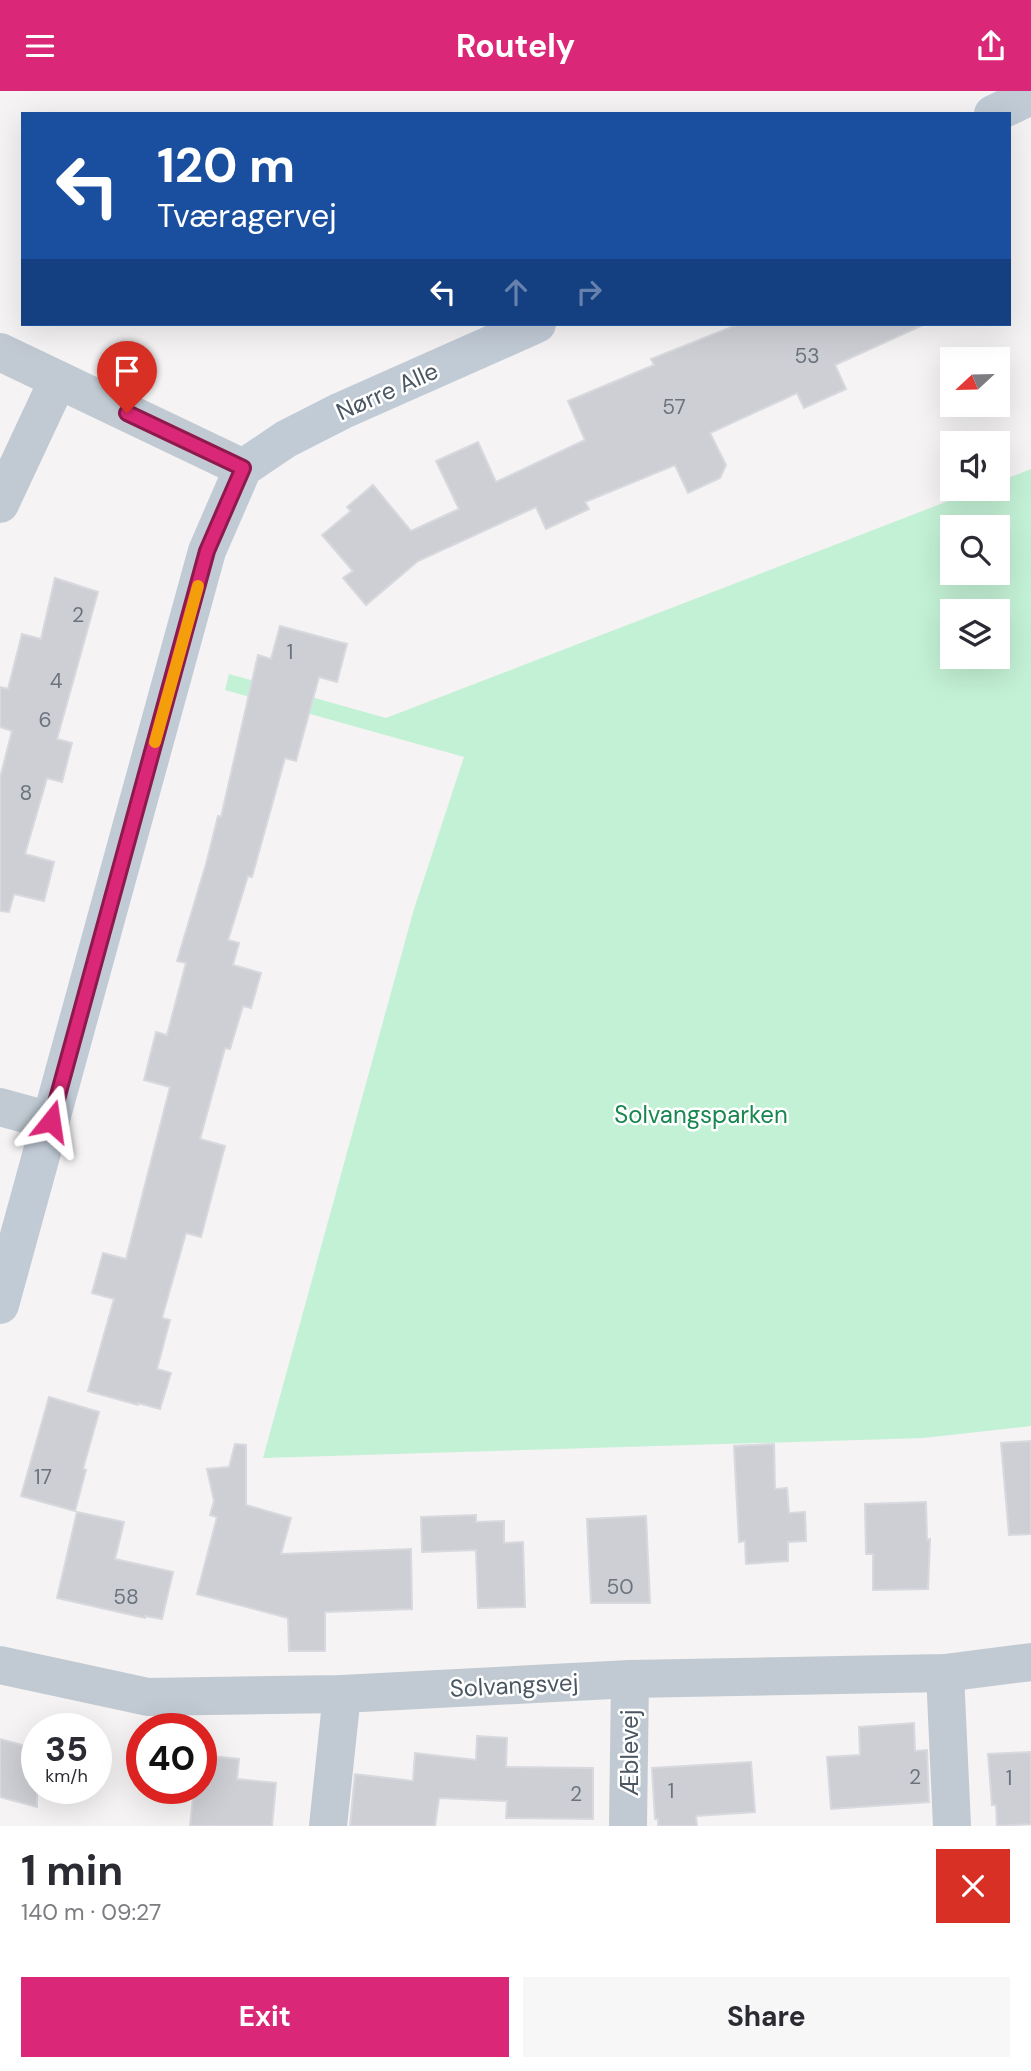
<!DOCTYPE html>
<meta charset="utf-8">
<style>
body{margin:0;font-family:"DM Sans",sans-serif;background:#f7f7f7;color:#2b2b33;height:100vh;display:flex;flex-direction:column;font-size:26px;white-space:nowrap}
*{box-sizing:border-box;margin:0}
p{font-size:23px;color:#7c7c81}
.icon{flex:none;width:38px;height:38px;fill:none;stroke:currentColor;stroke-width:2;stroke-linecap:round;stroke-linejoin:round}
.map{position:relative;height:1735px;overflow:hidden}
.drawer{display:flex;flex-direction:column;background:#fff;flex:1}
.drawer>*{flex:none}
.banner{position:absolute;left:21px;top:21px;width:990px;height:214px;border-radius:0px;box-shadow:0 7px 28px #0002;background:#1a4fa0;color:#fff;overflow:hidden}
.needle{width:46px;rotate:248deg}
.buttons{position:absolute;left:940px;top:256px;display:grid;gap:14px}
.buttons a{display:grid;place-items:center;width:70px;height:70px;border-radius:0px;background:#fff;box-shadow:0 7px 28px #0002;font-size:35px}
.speed{position:absolute;left:21px;top:1622px;display:flex;gap:14px;font-size:35px;font-weight:700;text-align:center}
.speed>*{display:grid;place-content:center;width:91px;height:91px;border-radius:50%;background:#fff;box-shadow:0 7px 28px #0002;line-height:1}
.speed small{font-size:18px;font-weight:400}
.speed .limit{border:10px solid #d22;background:#fff;color:#111}
.pin{position:absolute;display:grid;place-items:center;width:60px;height:60px;color:#fff;margin:-72px -30px;border-radius:50% 50% 50% 0;rotate:-45deg;box-shadow:0 0 7px #0007}
.pin .icon{rotate:45deg}
.me{position:absolute;width:77px;margin:-38px;rotate:15deg;stroke-linejoin:round;filter:drop-shadow(0 0 5px #0008)}
.turn{display:flex;align-items:center;gap:24px;height:147px;padding:0 21px;font-size:32px}
.turn .icon{width:91px;height:91px;stroke-width:2.5}
.turn b{display:block;font-size:49px;line-height:60px}
.lanes{display:flex;align-items:center;height:66px;padding:0 21px;background:#0003;justify-content:center;gap:35px;direction:ltr}
.lanes .off{opacity:.35}
.round{display:grid;place-items:center;flex:none;width:74px;height:74px;border-radius:0px;background:#f7f7f7}
.head{display:flex;align-items:center;justify-content:space-between;height:119px;padding:0 21px}
h1{font-size:42px;font-weight:700;line-height:52px}
.button{display:flex;gap:14px;margin-top:auto;padding:14px 21px}
.button a{flex:1;height:80px;border-radius:0px;background:#db2777;color:#fff;font-size:28px;font-weight:700;line-height:80px;text-align:center}
.button a+a{background:#f7f7f7;color:#2b2b33}
header{display:flex;justify-content:space-between;align-items:center;height:91px;padding:0 21px;background:#db2777;color:#fff;font-size:32px;font-weight:700}
.map>svg:first-child{display:block}
</style>
<header><svg class="icon" aria-label="menu" viewBox="0 0 24 24"><path d="M4 6h16M4 12h16M4 18h16"/></svg>Routely<svg class="icon" aria-label="share" viewBox="0 0 24 24"><path d="M12 15V3M7 8l5-5 5 5M5 13v7h14v-7"/></svg></header>
<div class="map">
<svg width="1031" height="1735" viewBox="0 0 1031 1735">
<rect width="100%" height="100%" fill="#f5f3f3"/>
<path fill="#c3f1d5" fill-rule="evenodd" d="M 1031,378 L 1031,1335 L 923,1347 L 263,1367 L 414,818 L 464,666 L 225,599 L 229,583 L 386,627 L 982,397 L 998,397 L 998,391 ZM 952,436 L 998,436 L 998,481 L 952,481 ZM 952,520 L 998,520 L 998,565 L 952,565 Z"/>
<g fill="#cdcfd5" stroke="#d7d9de" stroke-width="2">
<path d="M 739,233 L 925,233 L 835,274 L 846,298 L 804,317 L 797,302 L 710,342 L 726,374 L 720,387 L 688,402 L 675,374 L 585,411 L 589,418 L 546,438 L 536,416 L 418,470 L 366,514 L 343,487 L 353,480 L 322,444 L 351,420 L 347,416 L 373,394 L 411,440 L 459,418 L 436,370 L 478,351 L 496,391 L 585,349 L 568,310 L 654,274 L 651,268 Z"/>
<path d="M 55,487 L 98,501 L 57,648 L 72,652 L 62,691 L 47,687 L 25,763 L 54,771 L 44,810 L 14,803 L 9,821 L 0,820 L 0,687 L 12,640 L 0,636 L 0,596 L 8,598 L 22,543 L 41,548 Z"/>
<path d="M 280,535 L 347,553 L 337,591 L 319,586 L 296,670 L 285,667 L 252,786 L 248,785 L 228,849 L 239,852 L 233,874 L 261,882 L 251,917 L 243,915 L 230,958 L 225,957 L 200,1048 L 225,1055 L 201,1146 L 186,1142 L 162,1227 L 170,1229 L 157,1278 L 171,1282 L 160,1318 L 138,1312 L 138,1314 L 88,1300 L 114,1208 L 92,1202 L 103,1162 L 126,1168 L 170,996 L 144,989 L 156,941 L 167,944 L 186,872 L 177,870 L 206,773 L 218,725 L 221,726 L 258,564 L 271,568 Z"/>
<path d="M 49,1306 L 99,1321 L 83,1378 L 86,1379 L 75,1420 L 21,1405 Z"/>
<path d="M 1031,1350 L 1031,1443 L 1009,1444 L 1001,1352 Z"/>
<path d="M 235,1353 L 246,1354 L 246,1414 L 291,1427 L 281,1463 L 411,1458 L 412,1518 L 325,1521 L 325,1560 L 289,1560 L 288,1527 L 197,1503 L 217,1426 L 210,1424 L 214,1410 L 207,1378 L 229,1376 Z"/>
<path d="M 774,1353 L 775,1398 L 787,1397 L 789,1422 L 805,1421 L 806,1450 L 788,1451 L 788,1470 L 746,1473 L 745,1450 L 739,1451 L 734,1355 Z"/>
<path d="M 926,1411 L 927,1449 L 930,1448 L 928,1498 L 873,1499 L 873,1463 L 866,1463 L 865,1413 Z"/>
<path d="M 77,1421 L 124,1431 L 115,1468 L 173,1481 L 162,1528 L 145,1525 L 145,1527 L 57,1507 Z"/>
<path d="M 476,1424 L 476,1431 L 504,1430 L 504,1452 L 523,1451 L 525,1516 L 478,1517 L 476,1459 L 422,1461 L 421,1426 Z"/>
<path d="M 646,1425 L 650,1512 L 591,1512 L 587,1428 Z"/>
<path d="M 914,1632 L 915,1660 L 927,1659 L 929,1711 L 831,1718 L 827,1666 L 860,1664 L 859,1636 Z"/>
<path d="M 477,1645 L 507,1647 L 506,1676 L 593,1677 L 593,1728 L 506,1727 L 507,1710 L 439,1707 L 435,1735 L 350,1735 L 355,1683 L 413,1690 L 415,1662 L 476,1669 Z"/>
<path d="M 0,1648 L 37,1658 L 37,1716 L 0,1706 Z"/>
<path d="M 1031,1661 L 1031,1733 L 997,1735 L 996,1714 L 992,1714 L 988,1663 Z"/>
<path d="M 201,1664 L 239,1668 L 237,1688 L 276,1692 L 272,1735 L 190,1735 L 194,1698 L 201,1698 Z"/>
<path d="M 751,1671 L 755,1721 L 696,1725 L 697,1735 L 658,1735 L 658,1728 L 655,1728 L 652,1677 Z"/>
</g>
<g fill="none" stroke-linecap="round" stroke-linejoin="round">
<g stroke="#c1cad2" stroke-width="38">
<path d="M 0,261 L 243,377"/>
<path d="M 0,413 L 58,289"/>
<path d="M 0,1016 L 51,1030"/>
<path d="M 0,1574 L 148,1606 L 342,1603 L 630,1588 L 945,1582 L 1031,1571"/>
<path d="M 945,1582 L 952,1735"/>
<path d="M 328,1735 L 342,1603"/>
<path d="M 628,1735 L 630,1588"/>
</g>
<g stroke="#c1cbd6" stroke-width="38">
<path d="M 993,23 L 1031,5"/>
<path d="M 0,1214 L 207,460 L 243,377 L 286,348 L 341,320 L 537,233"/>
</g>
</g>
<g fill="none" stroke-linecap="round" stroke-linejoin="round">
<g stroke="#8e194d" stroke-width="18">
<path id="route" d="M 51,1030 L 207,460 L 243,377 L 127,322"/>
</g>
<use href="#route" stroke="#db2777" stroke-width="12"/>
<path stroke="#f59e0b" stroke-width="12" d="M 155,651 L 198,495"/>
</g>
<g text-anchor="middle" dominant-baseline="central" stroke-width="5" stroke-linejoin="round" paint-order="stroke">
<g font-size="21" fill="#6b747e">
<text x="807" y="265">53</text>
<text x="674" y="316">57</text>
<text x="78" y="524">2</text>
<text x="290" y="561">1</text>
<text x="56" y="590">4</text>
<text x="45" y="629">6</text>
<text x="26" y="702">8</text>
<text x="43" y="1386">17</text>
<text x="620" y="1496">50</text>
<text x="126" y="1506">58</text>
<text x="915" y="1686">2</text>
<text x="1009" y="1687">1</text>
<text x="671" y="1700">1</text>
<text x="576" y="1703">2</text>
</g>
<g font-size="24" fill="#4a5661" stroke="#fff">
<text transform="translate(387 300) rotate(-24)">Nørre Alle</text>
<text transform="translate(514 1594) rotate(-3)">Solvangsvej</text>
<text transform="translate(629 1662) rotate(-90)">Æblevej</text>
</g>
<g font-size="24" fill="#17864f" stroke="#fff">
<text x="701" y="1023">Solvangsparken</text>
</g>
</g>
</svg>
<div class="buttons">
<a><svg class="needle" viewBox="-14 -14 28 28"><path d="M0-13l5 13h-10z" fill="#e53935"/><path d="M0 13l5-13h-10z" fill="#7c7c81"/></svg></a>
<a><svg class="icon" aria-label="sound" viewBox="0 0 24 24"><path d="M4 9h4l5-4v14l-5-4H4zM17 9q2 3 0 6"/></svg></a>
<a><svg class="icon" aria-label="search" viewBox="0 0 24 24"><circle cx="10" cy="10" r="6"/><path d="M15 15l6 6"/></svg></a>
<a><svg class="icon" aria-label="layers" viewBox="0 0 24 24"><path d="M12 4l9 5-9 5-9-5zM3 14l9 5 9-5"/></svg></a>
</div>
<div class="speed"><div>35<small>km/h</small></div><div class="limit">40</div></div>
<div class="pin" style="left:127px;top:322px;background:#d93025"><svg class="icon" aria-label="arrive" viewBox="0 0 24 24"><path d="M6 21V4h12l-3 4 3 4H6"/></svg></div>
<svg class="me" style="left:51px;top:1030px" viewBox="-20 -20 40 40"><path d="M0-17L14 15 0 8-14 15z" fill="#db2777" stroke="#fff" stroke-width="4"/></svg>
<div class="banner">
<div class="turn"><svg class="icon" aria-label="left" viewBox="0 0 24 24"><path d="M17 20v-9H6M10 6l-5 5 5 5"/></svg><div><b>120 m</b>Tværagervej</div></div>
<div class="lanes"><svg class="icon" aria-label="left" viewBox="0 0 24 24"><path d="M17 20v-9H6M10 6l-5 5 5 5"/></svg><svg class="icon off" aria-label="ahead" viewBox="0 0 24 24"><path d="M12 20V5M6 11l6-6 6 6"/></svg><svg class="icon off" aria-label="right" viewBox="0 0 24 24"><path d="M7 20v-9h11M14 6l5 5-5 5"/></svg></div>
</div>
</div>
<section class="drawer">
<div class="head"><div><h1>1 min</h1><p>140 m · 09:27</p></div><a class="round" style="background:#d93025;color:#fff"><svg class="icon" aria-label="close" viewBox="0 0 24 24"><path d="M6 6l12 12M18 6L6 18"/></svg></a></div>
<div class="button"><a>Exit</a><a>Share</a></div>
</section>
